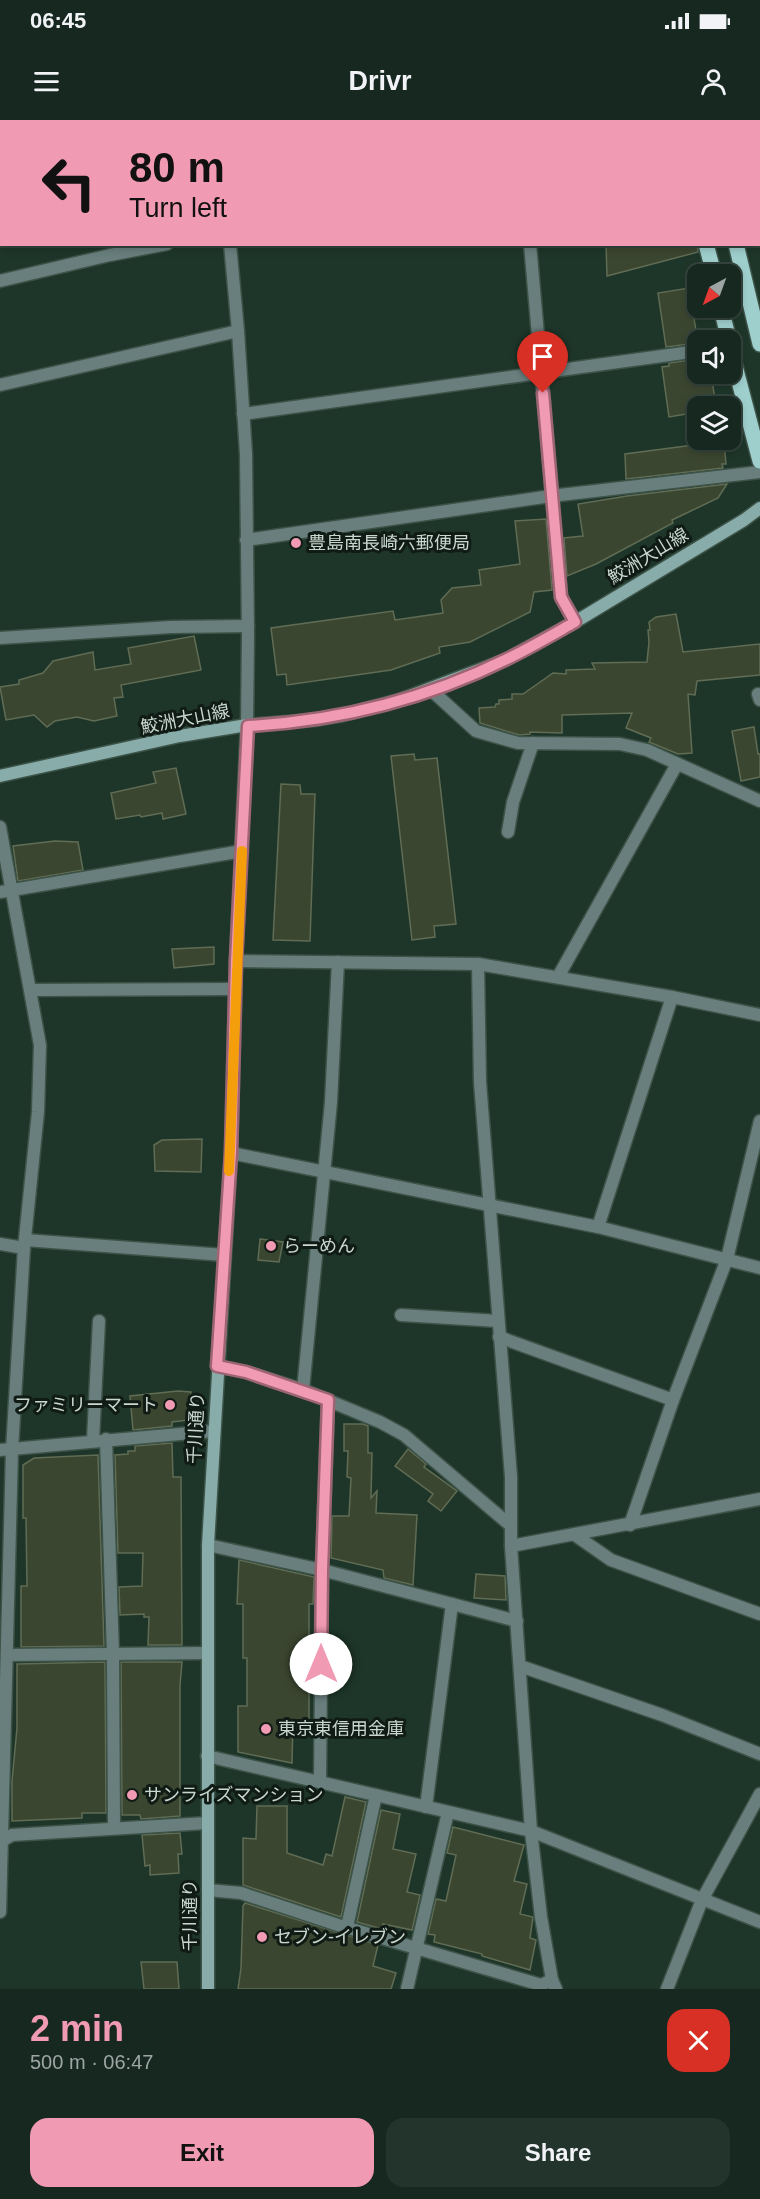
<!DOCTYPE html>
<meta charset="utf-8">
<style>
body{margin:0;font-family:Arial,"Noto Sans JP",sans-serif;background:#23342d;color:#f1f3f6;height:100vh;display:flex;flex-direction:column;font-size:22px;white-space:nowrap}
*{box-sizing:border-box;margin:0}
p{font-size:20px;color:#9ea6a5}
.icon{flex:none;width:33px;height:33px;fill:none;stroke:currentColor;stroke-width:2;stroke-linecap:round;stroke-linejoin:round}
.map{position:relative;height:1869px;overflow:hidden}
.drawer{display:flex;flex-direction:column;background:#162820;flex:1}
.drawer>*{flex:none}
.top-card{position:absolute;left:0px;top:0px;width:760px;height:126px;box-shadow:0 3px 9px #0003,0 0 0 2px #35443e;background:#f19ab3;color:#111;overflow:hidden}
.needle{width:39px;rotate:221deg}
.controls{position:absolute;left:687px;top:144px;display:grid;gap:12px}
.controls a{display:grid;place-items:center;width:54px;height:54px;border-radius:12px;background:#162820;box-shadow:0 3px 9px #0003,0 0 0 2px #35443e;font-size:30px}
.pin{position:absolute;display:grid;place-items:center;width:51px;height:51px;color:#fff;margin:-62px -26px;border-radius:50% 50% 50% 0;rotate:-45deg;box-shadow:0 0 6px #0007}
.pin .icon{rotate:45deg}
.me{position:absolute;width:66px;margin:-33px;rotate:0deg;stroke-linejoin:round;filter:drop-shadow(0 0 4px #0008)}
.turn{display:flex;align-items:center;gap:21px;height:126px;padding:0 30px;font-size:27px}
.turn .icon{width:78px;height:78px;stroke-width:2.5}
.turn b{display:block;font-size:42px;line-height:51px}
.round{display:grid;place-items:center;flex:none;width:63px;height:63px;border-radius:18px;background:#23342d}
.headline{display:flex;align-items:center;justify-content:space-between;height:102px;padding:0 30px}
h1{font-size:36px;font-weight:700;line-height:45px;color:#f19ab3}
.action{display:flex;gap:12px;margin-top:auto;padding:12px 30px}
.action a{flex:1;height:69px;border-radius:18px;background:#f19ab3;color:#111;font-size:24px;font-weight:700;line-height:69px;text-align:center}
.action a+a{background:#23342d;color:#f1f3f6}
.status{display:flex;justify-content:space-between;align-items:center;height:42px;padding:0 30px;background:#162820;direction:ltr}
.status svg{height:16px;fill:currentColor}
header{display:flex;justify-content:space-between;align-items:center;height:78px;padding:0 30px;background:#162820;font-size:27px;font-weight:700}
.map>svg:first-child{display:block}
</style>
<div class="status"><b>06:45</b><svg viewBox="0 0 49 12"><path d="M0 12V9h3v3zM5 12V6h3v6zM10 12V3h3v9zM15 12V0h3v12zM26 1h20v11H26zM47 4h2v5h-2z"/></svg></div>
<header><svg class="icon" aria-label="menu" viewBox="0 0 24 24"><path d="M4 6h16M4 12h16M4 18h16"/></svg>Drivr<svg class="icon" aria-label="person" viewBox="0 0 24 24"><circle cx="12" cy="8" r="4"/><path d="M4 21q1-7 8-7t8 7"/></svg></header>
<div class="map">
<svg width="760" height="1869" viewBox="0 0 760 1869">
<rect width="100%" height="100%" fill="#1e362a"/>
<g fill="#3b4630" stroke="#606c54" stroke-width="1.5">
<path d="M 606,124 L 697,124 L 698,132 L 607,156 Z"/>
<path d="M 689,168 L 698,223 L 666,227 L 658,173 Z"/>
<path d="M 698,239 L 698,254 L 711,254 L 716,286 L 698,286 L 698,292 L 669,297 L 662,247 L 669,246 L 669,243 Z"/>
<path d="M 724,321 L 726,344 L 722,344 L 723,348 L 626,359 L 625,334 Z"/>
<path d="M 727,364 L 718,378 L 672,400 L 673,403 L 596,444 L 567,456 L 564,418 L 583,416 L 578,384 L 627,376 Z"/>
<path d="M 546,399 L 552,470 L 534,472 L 530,492 L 470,522 L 439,527 L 440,533 L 391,550 L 287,565 L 286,554 L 277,555 L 271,508 L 393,491 L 395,500 L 443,493 L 441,480 L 452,468 L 481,465 L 479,450 L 520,444 L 515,401 Z"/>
<path d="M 676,494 L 683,532 L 760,524 L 760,555 L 697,561 L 695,575 L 688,574 L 692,633 L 678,634 L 649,622 L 651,618 L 626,608 L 632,593 L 562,595 L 562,613 L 530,612 L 530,614 L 519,615 L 480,603 L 479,588 L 495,587 L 496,584 L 499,584 L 499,580 L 512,579 L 512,574 L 523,574 L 553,553 L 566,554 L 566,550 L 595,549 L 592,543 L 647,542 L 649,522 L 648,510 L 650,510 L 649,502 L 656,497 Z"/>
<path d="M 194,516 L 201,550 L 121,565 L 123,577 L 114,578 L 117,596 L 94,601 L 77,597 L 55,601 L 47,607 L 34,595 L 6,600 L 0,567 L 19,564 L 19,560 L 43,553 L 53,541 L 93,532 L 95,550 L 131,544 L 128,528 Z"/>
<path d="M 754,607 L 758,634 L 760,634 L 760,657 L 741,661 L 732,611 Z"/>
<path d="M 414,634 L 415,640 L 437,638 L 456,804 L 434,806 L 435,817 L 412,820 L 391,636 Z"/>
<path d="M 176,648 L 186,694 L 163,699 L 162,693 L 141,697 L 140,695 L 116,699 L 111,673 L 156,663 L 153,652 Z"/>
<path d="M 281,664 L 300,665 L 301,674 L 315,674 L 310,821 L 273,820 Z"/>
<path d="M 55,721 L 78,722 L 83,750 L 18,761 L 13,726 Z"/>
<path d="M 214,827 L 214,844 L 174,848 L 172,829 Z"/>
<path d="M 202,1019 L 201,1052 L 155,1051 L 154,1025 L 162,1020 Z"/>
<path d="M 260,1119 L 283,1122 L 279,1142 L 258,1140 Z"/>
<path d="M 178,1271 L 191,1272 L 188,1300 L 172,1302 L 172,1306 L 133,1310 L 130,1276 Z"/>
<path d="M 344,1304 L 363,1304 L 368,1306 L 368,1333 L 372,1333 L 371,1378 L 377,1371 L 376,1393 L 417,1395 L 413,1465 L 384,1458 L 383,1450 L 331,1438 L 332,1396 L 349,1396 L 351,1358 L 347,1357 L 348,1331 L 344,1331 Z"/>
<path d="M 172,1323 L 173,1357 L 181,1357 L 182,1525 L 148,1525 L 149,1497 L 144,1497 L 144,1494 L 120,1495 L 119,1467 L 142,1466 L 143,1433 L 118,1433 L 115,1335 L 128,1334 L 128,1331 L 135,1331 L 135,1326 Z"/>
<path d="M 408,1329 L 426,1344 L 424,1347 L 457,1371 L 441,1391 L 428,1381 L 433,1374 L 395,1346 Z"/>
<path d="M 98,1335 L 104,1526 L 21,1527 L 21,1466 L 27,1466 L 26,1398 L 23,1398 L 23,1345 L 34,1338 Z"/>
<path d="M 239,1440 L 314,1457 L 313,1484 L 309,1484 L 309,1600 L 293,1600 L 292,1643 L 238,1632 L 238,1586 L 247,1586 L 247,1538 L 243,1538 L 243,1484 L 237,1484 Z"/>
<path d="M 476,1454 L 505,1456 L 506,1480 L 474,1478 Z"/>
<path d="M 105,1542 L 106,1693 L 82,1693 L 82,1698 L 12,1701 L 12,1661 L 17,1608 L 17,1544 Z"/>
<path d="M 121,1542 L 182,1542 L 180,1565 L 180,1696 L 141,1699 L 140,1695 L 122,1695 Z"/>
<path d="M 345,1677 L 366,1682 L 341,1797 L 243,1765 L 243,1718 L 256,1719 L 257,1686 L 287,1686 L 287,1733 L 323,1745 L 326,1734 L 332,1736 Z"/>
<path d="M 381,1690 L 400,1694 L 393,1729 L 416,1734 L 407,1772 L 420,1775 L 412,1810 L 383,1804 L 382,1809 L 357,1802 Z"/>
<path d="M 453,1707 L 524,1725 L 514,1761 L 527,1764 L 520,1794 L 533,1797 L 530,1818 L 536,1820 L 530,1850 L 482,1836 L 482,1834 L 434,1822 L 435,1815 L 428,1814 L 436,1779 L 446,1781 L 456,1735 L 447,1733 Z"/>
<path d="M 180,1713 L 182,1734 L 178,1734 L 179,1753 L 150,1755 L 150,1745 L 145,1746 L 142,1715 Z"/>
<path d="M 245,1783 L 378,1825 L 373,1846 L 396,1853 L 391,1869 L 238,1869 L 241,1848 L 243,1786 Z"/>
<path d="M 141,1842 L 177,1842 L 179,1869 L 144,1869 Z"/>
</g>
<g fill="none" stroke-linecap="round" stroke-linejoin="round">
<g stroke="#3d5348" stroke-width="15">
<g id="service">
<path d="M 0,57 L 2,56"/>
<path d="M 0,161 L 110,135 L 167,124"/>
<path d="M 758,574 L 760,580"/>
<path d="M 508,712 L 513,682 L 533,623"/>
<path d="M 0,772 L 242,731"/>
<path d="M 558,857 L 677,644"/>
<path d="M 31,870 L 235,869"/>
<path d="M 598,1107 L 672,877"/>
<path d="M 25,1120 L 224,1135"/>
<path d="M 0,1124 L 24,1128"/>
<path d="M 401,1195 L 498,1201"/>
<path d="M 499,1217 L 673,1280"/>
<path d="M 303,1270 L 331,982 L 338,842"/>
<path d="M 106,1319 L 113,1535 L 114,1707"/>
<path d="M 93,1320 L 99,1201"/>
<path d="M 630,1405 L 673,1280 L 727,1139"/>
<path d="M 208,1425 L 322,1450 L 517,1501"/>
<path d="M 8,1535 L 207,1533"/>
<path d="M 426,1687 L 452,1484"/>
<path d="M 208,1770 L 241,1773 L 338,1805 L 541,1865"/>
<path d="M 347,1807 L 376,1675"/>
<path d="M 667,1869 L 702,1780"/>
</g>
</g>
<g stroke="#3d5348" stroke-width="15">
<g id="minor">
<path d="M 219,0 L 219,2"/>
<path d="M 759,82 L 760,82"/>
<path d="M 230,124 L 238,211 L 246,334 L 248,516 L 247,605"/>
<path d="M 530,124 L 561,477 L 575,502"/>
<path d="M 0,265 L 238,211"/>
<path d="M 243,294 L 698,231"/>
<path d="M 246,420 L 551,376 L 760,352"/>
<path d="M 0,518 L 171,507 L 248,506"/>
<path d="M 430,569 L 476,611 L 518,623 L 620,624 L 647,630 L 760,681"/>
<path d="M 0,707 L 40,925 L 38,992 L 24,1128 L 12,1330 L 0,1792"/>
<path d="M 236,841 L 478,844 L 672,877 L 760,895"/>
<path d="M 478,844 L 480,962 L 511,1357 L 511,1426 L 531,1711 L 541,1797 L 552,1860 L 556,1869"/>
<path d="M 231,1033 L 598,1107 L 760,1148"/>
<path d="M 727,1139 L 760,1001"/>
<path d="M 217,1246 L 246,1252 L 303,1270 L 380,1302 L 404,1315 L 510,1405"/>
<path d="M 0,1330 L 214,1311"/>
<path d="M 575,1415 L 611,1440 L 760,1494"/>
<path d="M 520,1546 L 662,1595 L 760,1634"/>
<path d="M 207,1636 L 531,1711 L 760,1802"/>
<path d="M 320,1662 L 322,1450 L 328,1280"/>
<path d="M 0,1722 L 12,1715 L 207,1703"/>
<path d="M 702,1780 L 760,1674"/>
<path d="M 407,1869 L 448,1692"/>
<path d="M 540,1869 L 541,1865 L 552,1860"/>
</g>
</g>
<g stroke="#3d5348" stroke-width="15">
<path id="tertiary" d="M 511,1426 L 760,1379"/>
</g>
<g stroke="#3d5348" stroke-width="15">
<g id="secondary">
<path d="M 0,656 L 180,616 L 247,605 L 314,600 L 343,595 L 399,580 L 505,540 L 575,502 L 744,400 L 760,388"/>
<path d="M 208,1869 L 208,1425 L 231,1033 L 236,841 L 247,605"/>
</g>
</g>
<g stroke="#3d5348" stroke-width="18">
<g id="primary">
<path d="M 676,0 L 677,2"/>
<path d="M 704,0 L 704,2"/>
<path d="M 706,124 L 714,154"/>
<path d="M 736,124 L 760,224"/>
<path d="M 721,188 L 729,220"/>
<path d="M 730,227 L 760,341"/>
</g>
</g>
<use href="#service" stroke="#697f7e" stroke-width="12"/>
<use href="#minor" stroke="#697f7e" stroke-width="12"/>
<use href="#tertiary" stroke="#697f7e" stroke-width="12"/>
<use href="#secondary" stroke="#88acaa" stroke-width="12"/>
<use href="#primary" stroke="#9fcfcd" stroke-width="15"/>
</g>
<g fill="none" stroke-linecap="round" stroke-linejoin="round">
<g stroke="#9d6474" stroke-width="15">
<path id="route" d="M 321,1544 L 322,1450 L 328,1280 L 246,1252 L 217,1246 L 231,1033 L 236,841 L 248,606 C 337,601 426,579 507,539 C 530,528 552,515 575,502 L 561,477 L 543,273"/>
</g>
<use href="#route" stroke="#f19ab3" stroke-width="10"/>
<path stroke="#f59e0b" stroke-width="10" d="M 229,1051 L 242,731"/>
</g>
<g fill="#f19ab3" stroke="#101b15" stroke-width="2">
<circle cx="296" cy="423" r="6"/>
<circle cx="271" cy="1126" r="6"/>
<circle cx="170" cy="1285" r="6"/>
<circle cx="266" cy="1609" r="6"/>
<circle cx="132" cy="1675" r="6"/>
<circle cx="262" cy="1817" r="6"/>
</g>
<g text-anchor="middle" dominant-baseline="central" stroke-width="6" stroke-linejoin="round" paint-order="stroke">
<g font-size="18" fill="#c8d7cf" stroke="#101b15" text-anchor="start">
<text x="308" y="423">豊島南長崎六郵便局</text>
<text x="283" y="1126">らーめん</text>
<text x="158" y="1285" text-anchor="end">ファミリーマート</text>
<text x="278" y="1609">東京東信用金庫</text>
<text x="144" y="1675">サンライズマンション</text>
<text x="274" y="1817">セブン-イレブン</text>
</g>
<g font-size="18" fill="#c8d7cf" stroke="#101b15">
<text transform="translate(648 436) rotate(-31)">鮫洲大山線</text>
<text transform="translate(185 599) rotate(-11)">鮫洲大山線</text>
<text transform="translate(196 1308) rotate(-87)">千川通り</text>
<text transform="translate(190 1795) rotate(-90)">千川通り</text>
</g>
</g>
</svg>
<div class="controls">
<a><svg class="needle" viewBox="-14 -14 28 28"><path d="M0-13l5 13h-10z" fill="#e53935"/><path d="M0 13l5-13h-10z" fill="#9ea6a5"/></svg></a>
<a><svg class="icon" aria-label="sound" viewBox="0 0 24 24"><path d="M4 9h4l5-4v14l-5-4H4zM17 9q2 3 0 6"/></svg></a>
<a><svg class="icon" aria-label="layers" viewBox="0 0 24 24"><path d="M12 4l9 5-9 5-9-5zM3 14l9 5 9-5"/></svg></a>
</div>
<div class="pin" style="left:543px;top:273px;background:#d93025"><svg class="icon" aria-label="arrive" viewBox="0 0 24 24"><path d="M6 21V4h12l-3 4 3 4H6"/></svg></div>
<svg class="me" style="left:321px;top:1544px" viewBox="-20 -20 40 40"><circle r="19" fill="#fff"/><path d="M0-13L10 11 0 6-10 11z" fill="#f19ab3"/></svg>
<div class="top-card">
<div class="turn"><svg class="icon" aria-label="left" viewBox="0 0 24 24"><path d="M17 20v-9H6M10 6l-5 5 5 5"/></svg><div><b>80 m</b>Turn left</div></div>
</div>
</div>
<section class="drawer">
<div class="headline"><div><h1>2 min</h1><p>500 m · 06:47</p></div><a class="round" style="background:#d93025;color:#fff"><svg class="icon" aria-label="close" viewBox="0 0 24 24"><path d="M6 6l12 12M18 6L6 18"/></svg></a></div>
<div class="action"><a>Exit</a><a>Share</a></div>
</section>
